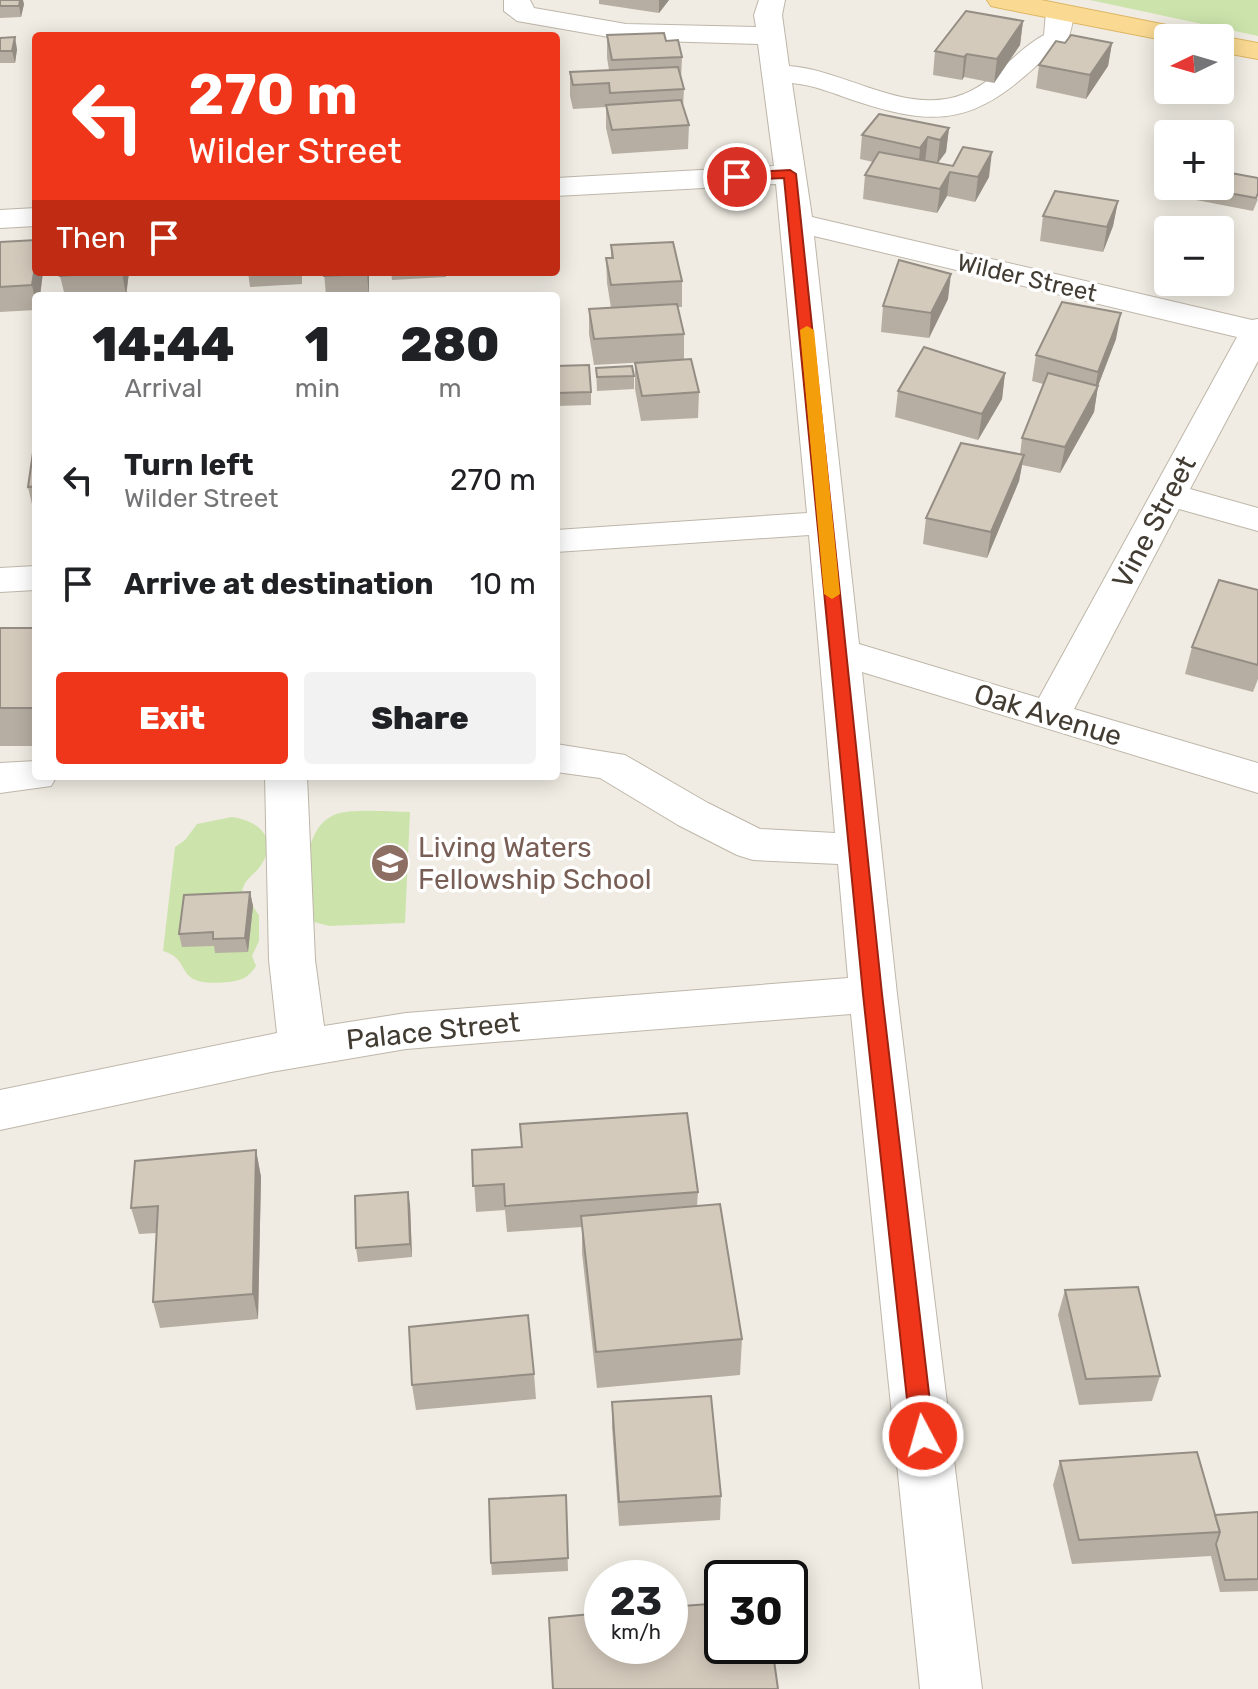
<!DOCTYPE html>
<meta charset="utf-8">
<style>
body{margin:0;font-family:Rubik,sans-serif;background:#f2f2f2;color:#202124;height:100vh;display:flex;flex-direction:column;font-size:30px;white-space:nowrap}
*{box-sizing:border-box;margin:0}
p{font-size:26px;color:#757577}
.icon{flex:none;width:44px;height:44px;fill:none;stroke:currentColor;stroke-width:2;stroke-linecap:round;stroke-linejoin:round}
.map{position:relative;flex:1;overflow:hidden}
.panel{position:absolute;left:32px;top:292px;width:528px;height:488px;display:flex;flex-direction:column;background:#fff;border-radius:8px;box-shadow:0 4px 20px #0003}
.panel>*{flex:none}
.hud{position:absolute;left:32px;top:32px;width:528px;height:244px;border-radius:8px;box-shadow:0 4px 20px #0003;background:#f0361a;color:#fff;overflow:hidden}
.needle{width:52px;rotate:265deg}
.controls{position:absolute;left:1154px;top:24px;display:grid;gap:16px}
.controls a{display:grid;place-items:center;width:80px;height:80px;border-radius:8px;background:#fff;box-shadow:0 4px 20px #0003;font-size:40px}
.speed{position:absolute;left:584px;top:1560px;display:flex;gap:16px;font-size:40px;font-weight:700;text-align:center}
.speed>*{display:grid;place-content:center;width:104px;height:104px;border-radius:50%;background:#fff;box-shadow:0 4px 20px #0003;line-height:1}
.speed small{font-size:20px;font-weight:400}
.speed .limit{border:4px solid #111;border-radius:12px;background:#fff;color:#111}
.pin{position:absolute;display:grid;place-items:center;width:68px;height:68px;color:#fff;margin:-34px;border:4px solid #fff;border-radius:50%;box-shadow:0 2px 8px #0007}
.me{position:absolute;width:88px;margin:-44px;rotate:354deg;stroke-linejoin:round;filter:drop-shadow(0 0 6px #0008)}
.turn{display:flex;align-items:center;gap:28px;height:168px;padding:0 24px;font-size:36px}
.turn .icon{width:104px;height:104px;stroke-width:2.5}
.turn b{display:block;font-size:56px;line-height:68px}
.then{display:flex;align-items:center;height:76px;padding:0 24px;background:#0003;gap:16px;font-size:30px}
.eta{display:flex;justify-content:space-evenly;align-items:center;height:136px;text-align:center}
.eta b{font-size:48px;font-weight:800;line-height:56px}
.button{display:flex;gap:16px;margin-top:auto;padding:16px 24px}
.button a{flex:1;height:92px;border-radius:8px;background:#f0361a;color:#fff;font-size:32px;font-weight:800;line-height:92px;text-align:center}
.button a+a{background:#f2f2f2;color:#202124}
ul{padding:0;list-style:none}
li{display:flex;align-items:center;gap:24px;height:104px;padding:0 24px}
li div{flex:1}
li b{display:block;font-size:30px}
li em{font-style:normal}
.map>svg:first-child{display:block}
</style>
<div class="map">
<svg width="1258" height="1689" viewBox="0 0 1258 1689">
<rect width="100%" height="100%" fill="#f0ece3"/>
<g fill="#cce4ac">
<path d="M 1090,0 L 1258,0 L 1258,36 Z"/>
<path d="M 410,812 L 405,923 L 329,926 L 303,919 C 306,889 300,830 334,815 C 350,808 390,812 410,812 Z"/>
<path d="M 232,817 C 257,820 280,838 261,865 C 255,875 245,878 242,891 L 259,915 L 259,941 L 252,956 L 256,966 C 249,977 243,980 229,982 C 170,988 195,960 163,951 L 175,847 L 185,840 L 197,824 Z"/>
</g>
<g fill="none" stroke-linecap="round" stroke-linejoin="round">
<g stroke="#beb6a9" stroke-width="2">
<g id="minor">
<path d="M 504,0 L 530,0 L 534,8 L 626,24 L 756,27 L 754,15 L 759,0 L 785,0 L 782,15 L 789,66 C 846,70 907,117 964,94 C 995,82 1014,51 1044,35 L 1046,12 L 1050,6 L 1070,6 L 1074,12 C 1069,53 1062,42 1035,67 C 976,121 939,128 862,103 C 839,96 816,85 792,83 L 812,217 L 1252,320 L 1258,319 L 1258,361 L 1190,489 L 1258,508 L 1258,531 L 1179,509 L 1074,709 L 1258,763 L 1258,793 L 862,672 L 897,994 L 982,1689 L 920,1689 L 851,1014 L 406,1049 L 271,1072 L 0,1130 L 0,1090 L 277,1033 L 269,960 L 265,776 L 307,776 L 315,960 L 324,1026 L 406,1013 L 848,978 L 838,864 L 753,860 L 737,855 L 678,825 L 600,778 L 556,772 L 556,744 L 625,755 L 708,803 L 760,829 L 835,833 L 809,535 L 556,552 L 556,530 L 807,513 L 776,184 L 556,196 L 556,178 L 774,166 L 758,44 L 626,40 L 517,21 L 504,11 ZM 814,236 L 1237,337 L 1039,698 L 859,644 Z"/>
<path d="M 36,208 L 36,226 L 0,228 L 0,210 Z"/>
<path d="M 36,566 L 36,590 L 0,592 L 0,568 Z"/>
<path d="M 36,761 L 36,776 L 57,776 L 51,786 L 0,793 L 0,763 Z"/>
</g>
</g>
<g stroke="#ddb664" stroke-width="2">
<g id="major">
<path d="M 987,0 L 1041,0 L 1192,30 L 1202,32 L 1206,38 L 1168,38 L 1168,41 L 1000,8 L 991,6 Z"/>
<path d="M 1220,36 L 1258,43 L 1258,59 L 1220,52 L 1220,38 L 1211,38 Z"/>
</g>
</g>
<use href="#minor" fill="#fff" fill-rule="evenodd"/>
<use href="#major" fill="#fada93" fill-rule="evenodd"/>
</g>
<g fill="#b6aea2">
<path d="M 0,0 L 24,4 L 21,17 L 0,18 Z"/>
<path d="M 599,0 L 669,0 L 659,13 L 599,4 Z"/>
<path d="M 1023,21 L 1020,45 L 994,83 L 964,77 L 962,80 L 933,75 L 935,51 Z"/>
<path d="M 607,35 L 666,41 L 682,57 L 681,80 L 684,89 L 683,108 L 689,125 L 688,149 L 612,154 L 606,128 L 606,107 L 573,109 L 570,96 L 570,72 L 609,70 L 607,58 Z"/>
<path d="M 0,38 L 17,49 L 15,63 L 0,63 Z"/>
<path d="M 1065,43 L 1112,43 L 1108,66 L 1086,99 L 1036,88 L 1039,65 Z"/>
<path d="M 949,128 L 946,152 L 938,163 L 989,177 L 975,202 L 947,196 L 937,213 L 863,199 L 865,175 L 873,162 L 860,159 L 862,135 Z"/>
<path d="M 1188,186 L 1220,186 L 1258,199 L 1253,211 L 1186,198 Z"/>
<path d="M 1118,201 L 1113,226 L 1103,252 L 1040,241 L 1043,216 Z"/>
<path d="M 0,242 L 43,272 L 40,296 L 36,296 L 36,310 L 0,312 Z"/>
<path d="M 611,245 L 682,281 L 682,307 L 678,307 L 684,334 L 684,360 L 699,392 L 698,418 L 641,421 L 635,389 L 635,363 L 683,360 L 594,365 L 589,334 L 589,309 L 611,308 L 607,283 L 606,258 L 611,258 Z"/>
<path d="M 61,272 L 129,272 L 126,296 L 65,296 L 60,276 Z"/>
<path d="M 248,272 L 302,272 L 302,284 L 250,287 Z"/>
<path d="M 324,272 L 369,272 L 369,296 L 326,296 Z"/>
<path d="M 391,272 L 445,272 L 446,277 L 392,280 Z"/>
<path d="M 948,299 L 929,338 L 881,332 L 883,306 Z"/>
<path d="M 1116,339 L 1098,386 L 1094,412 L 1060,473 L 1022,465 L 1019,481 L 987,558 L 923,544 L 926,518 L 1020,455 L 1022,438 L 1043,384 L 1032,381 L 1036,355 Z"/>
<path d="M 556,366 L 591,392 L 591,405 L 556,406 Z"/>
<path d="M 596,368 L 634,376 L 634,389 L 597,391 Z"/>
<path d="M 1005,373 L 1002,399 L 978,440 L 895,417 L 898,391 Z"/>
<path d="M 36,432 L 36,513 L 34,513 L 28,487 Z"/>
<path d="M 1258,590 L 1258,679 L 1253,692 L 1185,674 L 1192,647 Z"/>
<rect x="0" y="628" width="36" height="118"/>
<path d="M 250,892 L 253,906 L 248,952 L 215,953 L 214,946 L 182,947 L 179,934 Z"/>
<path d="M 256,1150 L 261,1177 L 258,1319 L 160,1328 L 153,1302 L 157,1233 L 139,1234 L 131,1208 Z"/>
<path d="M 472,1150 L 698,1192 L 697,1206 L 742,1339 L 740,1375 L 597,1388 L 582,1253 L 582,1227 L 507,1232 L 505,1210 L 476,1212 Z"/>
<path d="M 410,1205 L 412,1257 L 358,1262 L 356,1248 Z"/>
<path d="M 1065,1290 L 1160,1376 L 1152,1401 L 1079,1405 L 1058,1315 Z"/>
<path d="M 534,1374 L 536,1399 L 416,1410 L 412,1385 Z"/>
<path d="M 612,1402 L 721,1496 L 720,1520 L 619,1526 L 612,1427 Z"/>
<path d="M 1060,1461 L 1215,1515 L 1258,1512 L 1258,1591 L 1220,1592 L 1211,1556 L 1072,1564 L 1053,1485 Z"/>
<path d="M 566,1495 L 568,1571 L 492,1575 L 491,1563 Z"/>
</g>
<g fill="#948d84">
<path d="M 20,0 L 23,0 L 24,4 L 21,17 L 19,6 Z"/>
<path d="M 659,0 L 669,0 L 659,13 Z"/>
<path d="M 1023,21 L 1020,45 L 994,83 L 997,59 Z"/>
<path d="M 15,37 L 17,49 L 15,63 L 12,51 Z"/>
<path d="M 1112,43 L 1108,66 L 1086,99 L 1090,75 Z"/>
<path d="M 967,54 L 964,77 L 962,80 L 964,57 Z"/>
<path d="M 949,128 L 946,152 L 937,164 L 940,140 Z"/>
<path d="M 928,137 L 925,162 L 918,172 L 920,148 Z"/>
<path d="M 992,152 L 989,177 L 975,202 L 978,177 Z"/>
<path d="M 950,172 L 947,196 L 937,213 L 940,189 Z"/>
<path d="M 1118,201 L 1113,226 L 1103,252 L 1107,227 Z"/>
<path d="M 36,260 L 36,272 L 43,272 L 40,296 L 36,296 L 36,304 L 32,285 Z"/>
<path d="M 122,272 L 129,272 L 126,296 Z"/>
<path d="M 367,272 L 369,272 L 369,296 L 367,274 Z"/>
<path d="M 951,274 L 948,299 L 929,338 L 931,313 Z"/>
<path d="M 1121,313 L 1116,339 L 1096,391 L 1098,386 L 1094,412 L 1060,473 L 1065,447 L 1094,394 L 1098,372 Z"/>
<path d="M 1005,373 L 1002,399 L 978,440 L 982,414 Z"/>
<path d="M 1024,455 L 1019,481 L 987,558 L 991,532 Z"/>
<path d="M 250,892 L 253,906 L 248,952 L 245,938 Z"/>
<path d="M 256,1150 L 261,1177 L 258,1319 L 253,1294 Z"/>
<path d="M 408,1192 L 410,1205 L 412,1257 L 410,1244 Z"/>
</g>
<g fill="#d4cabc" stroke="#948d84" stroke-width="2">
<path d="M 0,0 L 20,0 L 19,6 L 0,6 Z"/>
<path d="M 966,11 L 1023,21 L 997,59 L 967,54 L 964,57 L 935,51 Z"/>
<path d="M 664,33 L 666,41 L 678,40 L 682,57 L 612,60 L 607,35 Z"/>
<path d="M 1071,35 L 1112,43 L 1090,75 L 1039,65 L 1056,41 L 1065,43 Z"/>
<path d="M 15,37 L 12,51 L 0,51 L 0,38 Z"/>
<path d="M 678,67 L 684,89 L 610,93 L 609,83 L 573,85 L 570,72 Z"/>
<path d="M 681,100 L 689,125 L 612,130 L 606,105 Z"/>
<path d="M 879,114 L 949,128 L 940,140 L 928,137 L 920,148 L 862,135 Z"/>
<path d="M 963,147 L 992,152 L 978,177 L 950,172 L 940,189 L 865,175 L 879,152 L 953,166 Z"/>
<path d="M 1220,171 L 1258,178 L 1258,193 L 1256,198 L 1191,186 L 1220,186 Z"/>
<path d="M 1055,191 L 1118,201 L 1107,227 L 1043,216 Z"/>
<path d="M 36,240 L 36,260 L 32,285 L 0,287 L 0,242 Z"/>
<path d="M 673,242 L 682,281 L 611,285 L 606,258 L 613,258 L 611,245 Z"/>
<path d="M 899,260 L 951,274 L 931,313 L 883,306 Z"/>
<path d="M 61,272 L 122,272 L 60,276 Z"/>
<path d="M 324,272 L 367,272 L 367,274 L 324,276 Z"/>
<path d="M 1062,302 L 1121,313 L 1098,372 L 1036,355 Z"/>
<path d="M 677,304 L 684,334 L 594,339 L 589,309 Z"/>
<path d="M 924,347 L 1005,373 L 982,414 L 898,391 Z"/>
<path d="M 691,359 L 699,392 L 642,396 L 635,363 Z"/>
<path d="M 589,365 L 591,392 L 556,393 L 556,366 Z"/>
<path d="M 632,366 L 634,376 L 597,377 L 596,368 Z"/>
<path d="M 1048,373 L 1098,386 L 1065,447 L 1022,438 Z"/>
<path d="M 36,432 L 36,486 L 28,487 Z"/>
<path d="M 961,443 L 1024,455 L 991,532 L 926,518 Z"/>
<path d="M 1219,580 L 1258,590 L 1258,665 L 1192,647 Z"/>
<rect x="0" y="628" width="36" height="80"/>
<path d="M 250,892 L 245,938 L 213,939 L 213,932 L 179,934 L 184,895 Z"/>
<path d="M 687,1113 L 698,1192 L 505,1206 L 504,1184 L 473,1186 L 472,1150 L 522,1147 L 520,1124 Z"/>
<path d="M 256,1150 L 253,1294 L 153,1302 L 158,1206 L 131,1208 L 135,1161 Z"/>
<path d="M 408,1192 L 410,1244 L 356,1248 L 355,1196 Z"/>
<path d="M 720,1204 L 742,1339 L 596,1352 L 581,1216 Z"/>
<path d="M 1138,1287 L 1160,1376 L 1086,1379 L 1065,1290 Z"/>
<path d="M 528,1315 L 534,1374 L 412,1385 L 409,1327 Z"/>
<path d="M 711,1396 L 721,1496 L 619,1502 L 612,1402 Z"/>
<path d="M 1197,1452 L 1220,1532 L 1079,1540 L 1060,1461 Z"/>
<path d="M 566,1495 L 568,1558 L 491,1563 L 489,1499 Z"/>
<path d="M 1258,1512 L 1258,1579 L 1225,1580 L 1216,1544 L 1220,1532 L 1215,1515 Z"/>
<path d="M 722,1603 L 722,1646 L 772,1646 L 778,1689 L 553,1689 L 549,1618 L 602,1613 L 602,1646 L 670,1646 L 670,1607 Z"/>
</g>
<path fill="#f0361a" stroke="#9c2311" stroke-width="2" d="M 790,170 L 796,174 L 882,994 L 934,1436 L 931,1444 L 923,1447 L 914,1444 L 911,1436 L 863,994 L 784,178 L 737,180 L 730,177 L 737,173 Z"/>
<path fill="#f59e0b" d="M 807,326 L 814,330 L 840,594 L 832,599 L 824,594 L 800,330 Z"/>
<defs>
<g id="school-disc" transform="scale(2)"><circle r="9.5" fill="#8d6e63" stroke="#fff"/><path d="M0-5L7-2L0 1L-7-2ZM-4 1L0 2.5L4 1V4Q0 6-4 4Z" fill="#fff"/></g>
</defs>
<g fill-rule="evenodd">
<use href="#school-disc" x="390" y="863"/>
</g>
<g text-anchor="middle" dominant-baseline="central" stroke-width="7" stroke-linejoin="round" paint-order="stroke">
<g font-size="24" fill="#423c33" stroke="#fff">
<text transform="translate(1027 278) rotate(13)">Wilder Street</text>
</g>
<g font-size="28" fill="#423c33" stroke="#fff">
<text transform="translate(1154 522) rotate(-62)">Vine Street</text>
<text transform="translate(1048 715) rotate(17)">Oak Avenue</text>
<text transform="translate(433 1031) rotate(-6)">Palace Street</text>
</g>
<g font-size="28" fill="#785e54" stroke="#fff" text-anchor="start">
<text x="418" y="847">Living Waters<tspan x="418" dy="32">Fellowship School</tspan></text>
</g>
</g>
</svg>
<div class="controls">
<a><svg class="needle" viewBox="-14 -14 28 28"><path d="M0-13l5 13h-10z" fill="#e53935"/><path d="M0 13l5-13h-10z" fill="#757577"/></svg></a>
<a>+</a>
<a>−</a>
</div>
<div class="speed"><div>23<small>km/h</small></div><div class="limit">30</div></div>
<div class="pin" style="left:737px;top:177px;background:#d93025"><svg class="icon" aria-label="arrive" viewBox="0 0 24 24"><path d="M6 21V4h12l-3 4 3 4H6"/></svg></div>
<svg class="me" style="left:923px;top:1436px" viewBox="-20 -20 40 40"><circle r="17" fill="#f0361a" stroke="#fff" stroke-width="3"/><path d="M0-11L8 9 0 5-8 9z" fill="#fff"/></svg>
<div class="hud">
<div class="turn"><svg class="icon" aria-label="left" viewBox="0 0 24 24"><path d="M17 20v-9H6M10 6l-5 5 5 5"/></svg><div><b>270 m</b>Wilder Street</div></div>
<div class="then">Then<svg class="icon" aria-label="arrive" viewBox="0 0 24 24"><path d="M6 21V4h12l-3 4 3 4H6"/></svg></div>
</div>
<section class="panel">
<div class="eta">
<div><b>14:44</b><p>Arrival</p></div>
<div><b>1</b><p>min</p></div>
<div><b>280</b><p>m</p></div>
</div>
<ul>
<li><svg class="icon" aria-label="left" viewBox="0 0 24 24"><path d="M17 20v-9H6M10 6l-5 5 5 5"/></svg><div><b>Turn left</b><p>Wilder Street</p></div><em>270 m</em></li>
<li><svg class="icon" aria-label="arrive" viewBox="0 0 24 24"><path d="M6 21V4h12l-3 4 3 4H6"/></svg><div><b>Arrive at destination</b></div><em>10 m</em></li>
</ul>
<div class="button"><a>Exit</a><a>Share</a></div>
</section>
</div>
